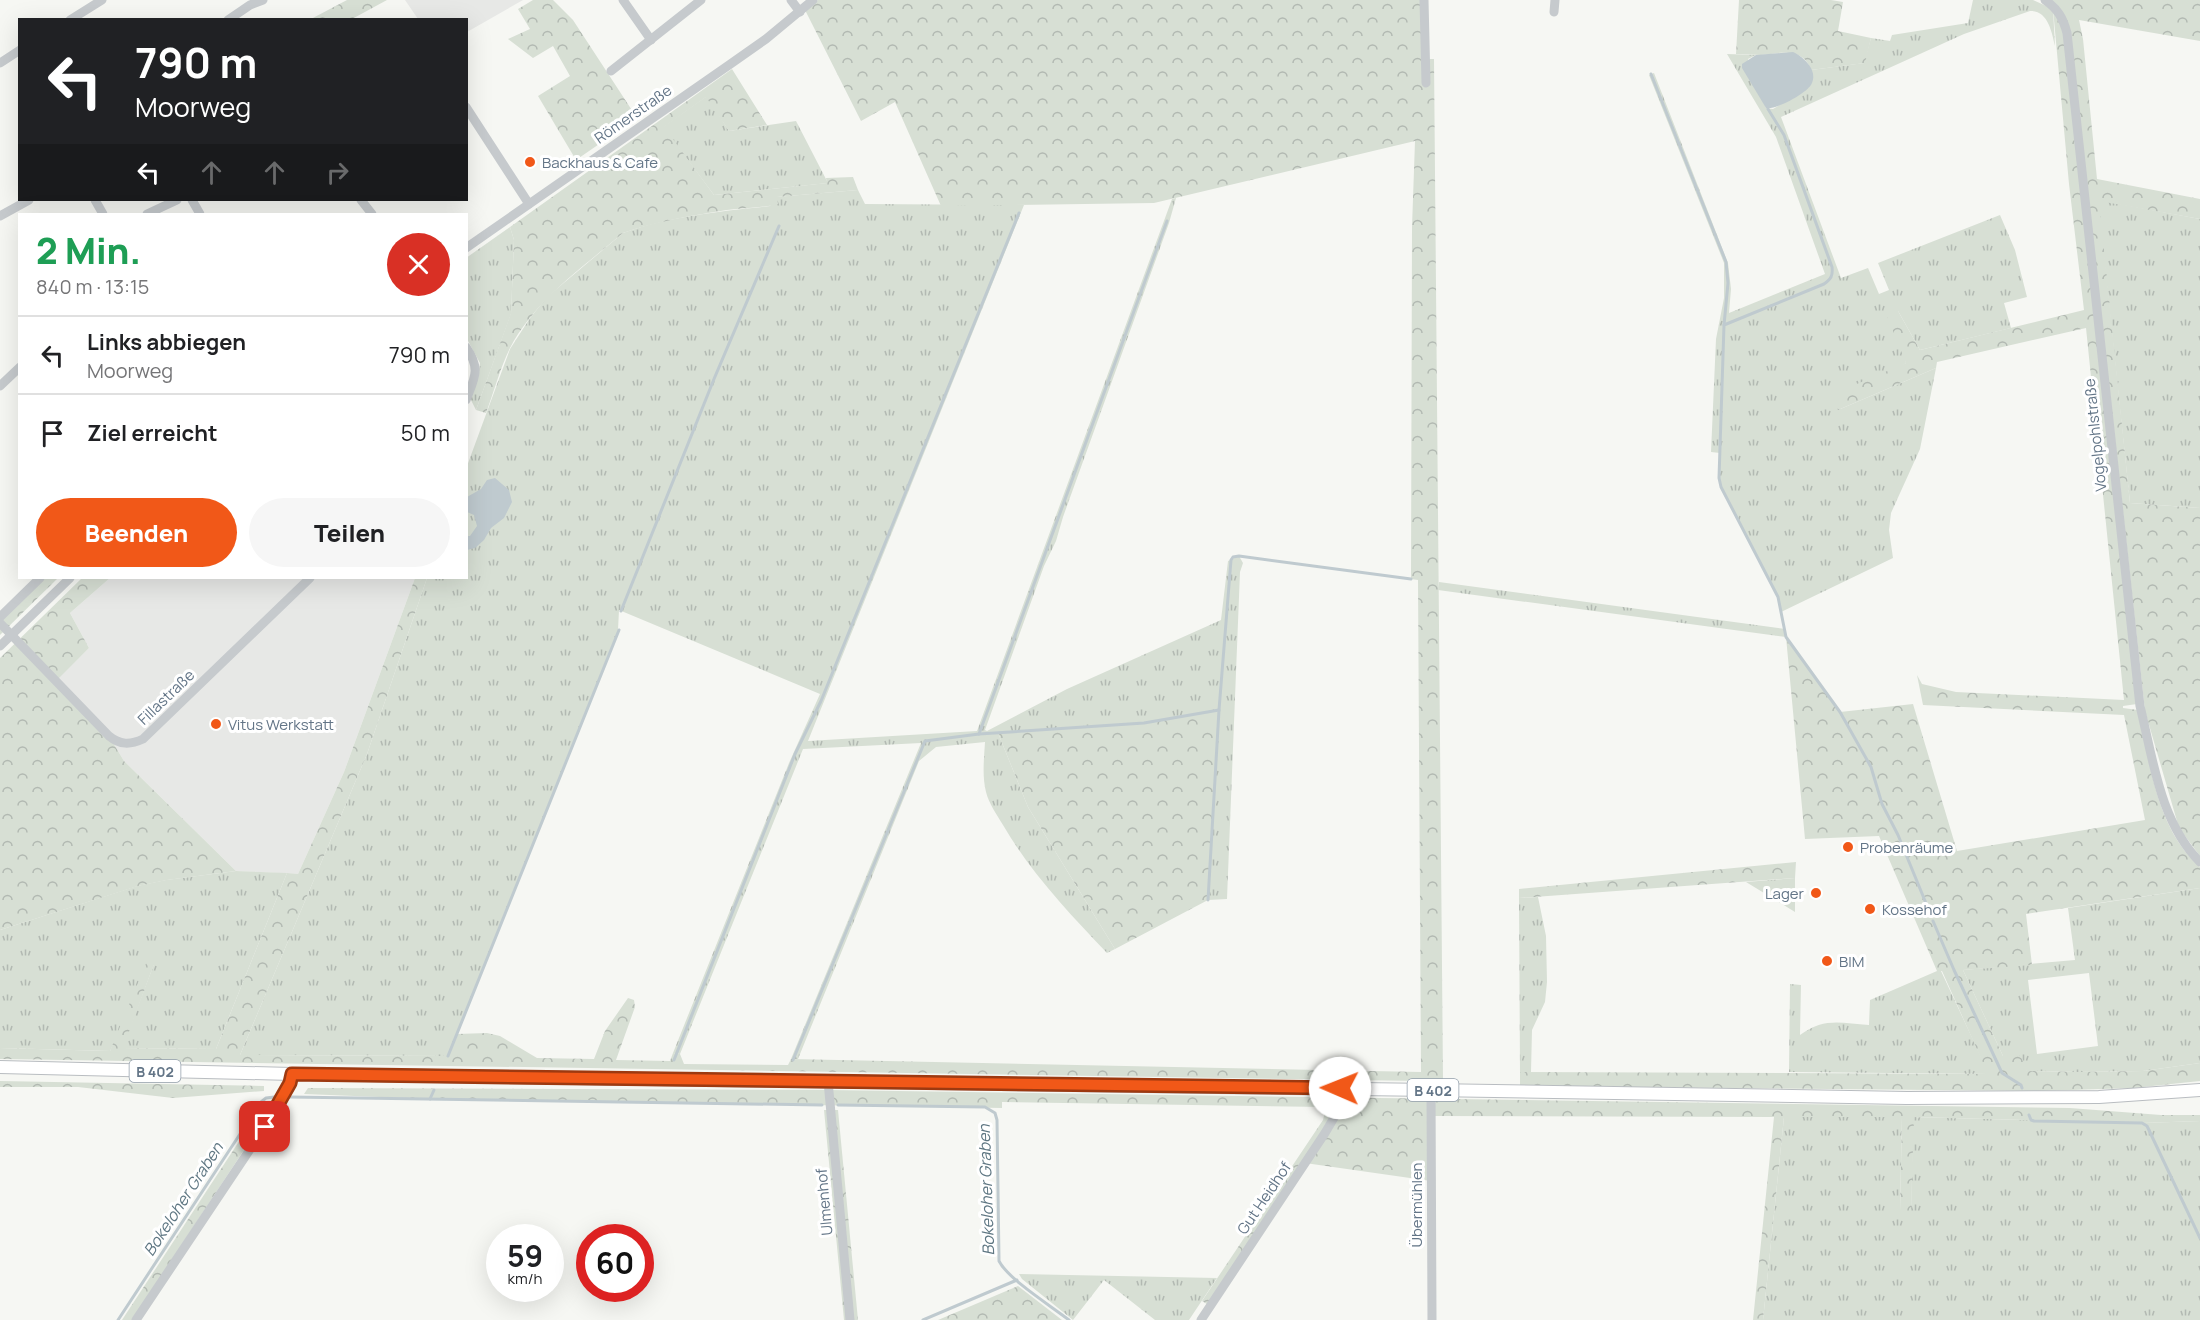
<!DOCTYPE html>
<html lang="de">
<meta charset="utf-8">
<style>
body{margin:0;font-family:Manrope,sans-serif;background:#f6f6f6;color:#202124;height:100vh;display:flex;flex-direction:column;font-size:22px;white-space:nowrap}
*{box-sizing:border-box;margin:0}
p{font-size:20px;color:#757577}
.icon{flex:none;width:33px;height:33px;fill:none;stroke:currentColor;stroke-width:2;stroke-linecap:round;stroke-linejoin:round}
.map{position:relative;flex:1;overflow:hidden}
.details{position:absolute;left:18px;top:213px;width:450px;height:366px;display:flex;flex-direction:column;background:#fff;border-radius:0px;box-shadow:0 6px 24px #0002}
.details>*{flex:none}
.guide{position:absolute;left:18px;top:18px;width:450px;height:183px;border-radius:0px;box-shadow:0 6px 24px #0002;background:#202124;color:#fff;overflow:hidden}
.speed{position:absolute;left:486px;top:1224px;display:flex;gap:12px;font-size:30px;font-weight:700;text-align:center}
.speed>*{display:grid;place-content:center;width:78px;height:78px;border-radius:50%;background:#fff;box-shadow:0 6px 24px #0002;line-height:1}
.speed small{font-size:15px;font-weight:400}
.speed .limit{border:9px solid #d22;background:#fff;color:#111}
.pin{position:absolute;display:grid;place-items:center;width:51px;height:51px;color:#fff;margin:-26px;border-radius:12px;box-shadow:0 3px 9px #0006}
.me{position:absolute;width:66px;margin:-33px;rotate:271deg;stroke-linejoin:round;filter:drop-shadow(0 0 4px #0008)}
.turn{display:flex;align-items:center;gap:21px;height:126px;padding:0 18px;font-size:27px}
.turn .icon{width:78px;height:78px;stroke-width:2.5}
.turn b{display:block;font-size:42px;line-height:51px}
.lanes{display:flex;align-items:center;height:57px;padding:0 18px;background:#0003;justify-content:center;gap:30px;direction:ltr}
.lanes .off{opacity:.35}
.round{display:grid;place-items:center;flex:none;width:63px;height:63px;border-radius:32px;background:#f6f6f6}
.head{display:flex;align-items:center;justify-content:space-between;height:102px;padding:0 18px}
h1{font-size:36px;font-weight:800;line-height:45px;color:#1e9e55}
.cta{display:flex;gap:12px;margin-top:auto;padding:12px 18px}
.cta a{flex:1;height:69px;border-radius:36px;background:#f15818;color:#fff;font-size:24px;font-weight:800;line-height:69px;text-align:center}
.cta a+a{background:#f6f6f6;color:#202124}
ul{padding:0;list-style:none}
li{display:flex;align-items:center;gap:18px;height:78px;padding:0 18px;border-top:2px solid #e0e0e0}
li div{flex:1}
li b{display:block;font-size:22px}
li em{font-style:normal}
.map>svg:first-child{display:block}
</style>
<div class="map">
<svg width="2200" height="1320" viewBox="0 0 2200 1320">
<defs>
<pattern id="grass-tufts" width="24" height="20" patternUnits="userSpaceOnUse" patternTransform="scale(1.5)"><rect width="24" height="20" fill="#d7dfd4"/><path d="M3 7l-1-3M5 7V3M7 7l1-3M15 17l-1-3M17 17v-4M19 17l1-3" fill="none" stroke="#b2b9b2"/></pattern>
<pattern id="forest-crowns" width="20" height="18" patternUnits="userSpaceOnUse" patternTransform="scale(1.5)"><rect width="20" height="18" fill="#d7dfd4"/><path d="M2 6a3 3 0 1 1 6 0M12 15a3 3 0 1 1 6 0" fill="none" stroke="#b2b9b2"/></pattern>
</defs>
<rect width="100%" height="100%" fill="#f6f7f3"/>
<g fill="#e7e8e6">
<path d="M 405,0 L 523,0 L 467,32 L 466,20 L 418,19 Z"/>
<path d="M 110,578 L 415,578 L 344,772 L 298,874 L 236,871 L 124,761 L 109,736 L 55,681 L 89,648 L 70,613 Z"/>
</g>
<g fill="url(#grass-tufts)" fill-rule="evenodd">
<path d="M 1973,0 L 2033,0 L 2053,9 L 2055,46 C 2052,33 2048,10 2030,11 L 1964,34 L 1781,117 L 1841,278 L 1868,268 L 1879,294 L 1889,290 L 1878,263 L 2000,215 L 2015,250 L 2027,297 L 2004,303 L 2011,328 L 1920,350 L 1898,311 L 1906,363 L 1838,410 L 1936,368 L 1920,449 L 1891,513 L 1889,530 L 1893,558 L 1781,612 L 1778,597 L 1721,487 L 1719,478 L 1720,453 L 1711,452 L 1716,339 L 1724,298 L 1724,263 L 1649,75 L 1654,73 L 1728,263 L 1731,289 L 1729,313 L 1825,274 L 1776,137 L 1727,54 L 1756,55 L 1748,59 L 1766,108 L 1773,109 L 1809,87 L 1812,82 L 1811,70 L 1864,63 L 1871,38 L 1890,41 L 1892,35 L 1968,23 Z"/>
<path d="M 707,96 L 729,131 L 796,121 L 828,183 L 714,195 L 663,127 Z"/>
<path d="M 858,190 L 865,204 L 1024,205 L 808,741 L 977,731 L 1172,199 L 1176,198 L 1169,223 L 1063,517 L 1056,541 L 1044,566 L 985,730 L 987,731 L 1067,689 L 1221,620 L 1228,561 L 1239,556 L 1243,563 L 1240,572 L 1227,899 L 1208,900 L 1219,710 L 1144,723 L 998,733 L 1028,807 L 1115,949 L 1107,953 C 1069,913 1031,873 1003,825 C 997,815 989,804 986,792 C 982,776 984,759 985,742 L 936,747 L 919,761 L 798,1059 L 791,1059 L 921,743 L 803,749 L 680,1054 L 673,1053 L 789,763 L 820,694 L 619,610 L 618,630 L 448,1056 L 240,1055 L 367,754 L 427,578 L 466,578 L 467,466 L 510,349 L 530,318 L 547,297 L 623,233 C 668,216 723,211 770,206 L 776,197 Z"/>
<path d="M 2098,200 L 2200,219 L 2200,508 L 2130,503 Z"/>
<path d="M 510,227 L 514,240 L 511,314 L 476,410 L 470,398 L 479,373 L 480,363 L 467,339 L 466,258 Z"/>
<path d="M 1439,582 L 1785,629 L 1786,637 L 1438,590 Z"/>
<path d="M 236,871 L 287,873 L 216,1049 L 122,1048 L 154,964 L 110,1051 L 0,1048 L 0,930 L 137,886 L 166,880 Z"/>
<path d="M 1795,878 L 1795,912 L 1746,882 Z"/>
<path d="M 2200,888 L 2200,1063 L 2143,1071 L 2078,1072 L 2027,1071 L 2003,1056 L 1963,970 L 2075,960 L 2068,908 ZM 2089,973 L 2098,1046 L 2037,1054 L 2028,980 Z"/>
<path d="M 1538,897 L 1546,936 L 1547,982 L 1545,1002 L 1532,1030 L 1531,1072 L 1520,1072 L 1519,898 Z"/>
<path d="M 1937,971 L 1941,971 L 1989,1074 L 1789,1072 L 1790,984 L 1801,985 L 1800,1035 C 1824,1017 1841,1023 1869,1025 L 1870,1000 Z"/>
<path d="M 1784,1117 L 1902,1117 L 1900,1210 L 1911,1211 L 1913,1117 L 2142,1123 L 2200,1121 L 2200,1320 L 1763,1320 Z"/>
<path d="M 1019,1274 L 1217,1278 L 1189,1320 L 1155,1320 L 1104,1280 L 1073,1320 L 1022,1279 Z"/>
</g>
<g fill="url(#forest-crowns)">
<path d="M 347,0 L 387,0 L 352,19 L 311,19 Z"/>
<path d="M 533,0 L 553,0 L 573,20 L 637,118 L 576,160 L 538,96 L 570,76 L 553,46 L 533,58 L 508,39 L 530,29 L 518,9 Z"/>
<path d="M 818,0 L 1424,0 L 1426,59 L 1434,59 L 1443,1079 L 1421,1081 L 0,1059 L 0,1048 L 110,1051 L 147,961 L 154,964 L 123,1048 L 216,1049 L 287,873 L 298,874 L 344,772 L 415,578 L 427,578 L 367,754 L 240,1055 L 448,1056 L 457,1034 L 487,1033 L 500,1036 L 537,1058 L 594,1059 L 605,1031 L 628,998 L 634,1000 L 635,1007 L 616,1060 L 670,1061 L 673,1053 L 680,1054 L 684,1064 L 788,1065 L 791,1059 L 1421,1072 L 1418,580 L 1411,579 L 1411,577 L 1412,227 L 1415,141 L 1154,203 L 941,206 L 895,102 L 861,121 L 805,10 Z"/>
<path d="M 1739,0 L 1831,0 L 1843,2 L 1838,31 L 1871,38 L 1865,63 L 1811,70 C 1803,47 1781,53 1761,55 C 1753,55 1744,54 1736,54 Z"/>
<path d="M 2050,0 L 2200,0 L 2200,41 L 2079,20 L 2083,39 L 2097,179 L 2200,199 L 2200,219 L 2099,201 L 2130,503 L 2200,508 L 2200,856 L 2179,828 L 2145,711 L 2070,33 Z"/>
<path d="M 2053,9 L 2065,34 L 2137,704 L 2123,706 L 2123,708 L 2138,710 C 2150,762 2156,829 2200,867 L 2200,888 L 2026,914 L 2032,965 L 1963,970 L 2003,1056 L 2021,1056 L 2027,1071 L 2078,1072 L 2143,1071 L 2200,1063 L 2200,1081 L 2133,1088 L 2040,1091 L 1520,1086 L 1520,1072 L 1988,1074 L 1942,971 L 1937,971 L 1879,836 L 1805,839 L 1786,637 L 1840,712 L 1913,704 L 1957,851 L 2145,820 L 2124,715 L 1923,705 L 1917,675 L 1922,684 L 1956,692 L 2124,700 L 2086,328 L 1937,362 L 1936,368 L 1838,410 L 1831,395 L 1906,363 L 1887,316 L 1898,311 L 1920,350 L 2084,310 L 2069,184 Z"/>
<path d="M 732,69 L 767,125 L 729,131 L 706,97 L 664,127 L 714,195 L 827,183 L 826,178 L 853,177 L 858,190 L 777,197 L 778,204 C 762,208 744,208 727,210 C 694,215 654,222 623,233 C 582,268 536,299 510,348 C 500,368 494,392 486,413 L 476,410 L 511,313 L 514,240 L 510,227 Z"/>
<path d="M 42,578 L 58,578 L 0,635 L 0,617 Z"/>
<path d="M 82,578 L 110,578 L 70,613 L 89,648 L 56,681 L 109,736 L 124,761 L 236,871 L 167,880 L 138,886 L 0,930 L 0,658 Z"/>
<path d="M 1219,710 L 1208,900 L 1115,949 L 1028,807 L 998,733 L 1144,723 Z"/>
<path d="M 1796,862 L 1795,878 L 1519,898 L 1519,889 Z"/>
<path d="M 0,1081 L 264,1086 L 264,1091 L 173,1098 L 78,1087 L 0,1087 Z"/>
<path d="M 308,1088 L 829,1090 L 2070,1108 L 2161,1115 L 2200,1115 L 2200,1121 L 2142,1123 L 1914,1117 L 1911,1211 L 1900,1211 L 1902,1117 L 1784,1117 L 1763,1320 L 1753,1320 L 1774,1117 L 1431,1116 L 1431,1181 L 1305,1163 L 1210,1306 L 1202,1301 L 1323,1120 L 1326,1107 L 1002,1102 L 1002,1108 L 430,1099 L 304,1094 Z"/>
<path d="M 824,1110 L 838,1110 L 858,1320 L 844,1320 Z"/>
<path d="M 259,1111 L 265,1118 L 132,1320 L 122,1320 Z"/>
<path d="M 1018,1286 L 1062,1320 L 938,1320 Z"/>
</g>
<g fill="#bfcacf">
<path d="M 1793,52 C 1804,57 1819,71 1811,85 C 1805,94 1776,110 1766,108 L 1742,68 L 1742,64 L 1756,55 Z"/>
<path d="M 495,478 L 509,490 L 512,502 L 504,518 L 491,528 L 484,540 L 475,548 L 467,550 L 467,536 L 470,536 L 477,526 L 474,515 L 467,512 L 467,497 L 481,489 L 487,480 Z"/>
</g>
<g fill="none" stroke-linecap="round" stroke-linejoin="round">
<g stroke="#bfcacf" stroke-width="3">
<path d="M 1651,74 L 1726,262 L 1728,283 L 1724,325"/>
<path d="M 1768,109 L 1784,135 L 1832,267 C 1833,276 1831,279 1824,284 L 1724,325 L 1719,478 L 1721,487 L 1778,597 L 1786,637 L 1840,712 L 1871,767 L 1882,804 L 1898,835 L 1930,913"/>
<path d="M 621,611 L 714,379 L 779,226"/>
<path d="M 979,734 L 1167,221"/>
<path d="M 1208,900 L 1219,710 L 1231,560 L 1233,557 L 1239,556 L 1411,579"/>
<path d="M 1933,921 L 1954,970 L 2002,1073 L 2021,1085 L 2022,1088"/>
<path d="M 448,1056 L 619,630"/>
<path d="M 674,1060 L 795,754 L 821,701 L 1019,213"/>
<path d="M 793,1060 L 925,741 L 979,734 L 1144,723 L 1219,710"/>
<path d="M 290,1097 L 822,1105"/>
<path d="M 430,1099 L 434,1090"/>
<path d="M 838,1105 L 985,1107 L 995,1113 L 997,1120 L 999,1261 C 1008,1279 1051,1306 1069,1320"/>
<path d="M 2029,1115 L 2031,1120 L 2034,1121 L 2142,1123 L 2147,1126 L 2200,1238"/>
<path d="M 118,1320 L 261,1102 L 266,1098 L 274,1097"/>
<path d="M 923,1320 L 1017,1280"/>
</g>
<g stroke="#b9bdc1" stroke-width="14">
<path id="major" d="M 0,1067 L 292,1074 L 1431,1090 L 1907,1098 L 2099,1097 L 2200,1090"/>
</g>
<g stroke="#c6cacd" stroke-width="9">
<path d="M 623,0 L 651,40"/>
<path d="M 791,0 L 800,12"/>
<path d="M 1424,0 L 1426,83"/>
<path d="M 2045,0 C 2058,9 2063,18 2067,33 L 2140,706 C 2153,759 2160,822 2200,862"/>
<path d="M 1554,12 L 1555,0"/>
<path d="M 70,20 L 102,0"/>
<path d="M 228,20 L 250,5 L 263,0"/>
<path d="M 0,63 L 20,50"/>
<path d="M 611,71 L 701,0"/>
<path d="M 466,107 L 529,204"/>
<path d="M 95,200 L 103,214"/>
<path d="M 192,200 L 200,214"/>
<path d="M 361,200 L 372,214"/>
<path d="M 147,214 L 177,200"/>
<path d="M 0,216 L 29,200"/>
<path d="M 466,248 L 729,65 L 766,39 L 813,0"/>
<path d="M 466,347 C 481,369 475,377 466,400"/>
<path d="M 0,386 L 20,367"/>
<path d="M 0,617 L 40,578"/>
<path d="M 0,623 L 109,736 C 120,745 130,745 143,739 L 310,578"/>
<path d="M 0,646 L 70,578"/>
<path d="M 828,1081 L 850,1320"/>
<path d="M 1431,1090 L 1432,1320"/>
<path d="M 136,1320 L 273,1115 L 290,1083 L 292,1074"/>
<path d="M 1201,1320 L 1325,1133 L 1335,1116 L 1340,1088"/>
</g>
<use href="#major" stroke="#fff" stroke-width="12"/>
</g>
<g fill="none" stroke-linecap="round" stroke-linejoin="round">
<g stroke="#9d3910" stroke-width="15">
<path id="route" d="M 265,1127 L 290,1083 L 292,1074 L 1340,1088"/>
</g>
<use href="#route" stroke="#f15818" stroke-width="10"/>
</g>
<g fill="#f15818" stroke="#fff" stroke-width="2">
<circle cx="530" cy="162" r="6"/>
<circle cx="216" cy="724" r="6"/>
<circle cx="1848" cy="847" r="6"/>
<circle cx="1816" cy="893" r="6"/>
<circle cx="1870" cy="909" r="6"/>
<circle cx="1827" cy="961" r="6"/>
</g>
<g text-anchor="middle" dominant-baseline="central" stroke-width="6" stroke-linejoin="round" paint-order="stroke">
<g fill="#fff" stroke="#929eab" stroke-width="1.5">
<rect x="129.5" y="1060" width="51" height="22" rx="4.5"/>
<rect x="1407.5" y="1079" width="51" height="22" rx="4.5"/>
</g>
<g font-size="14" font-weight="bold" fill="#637587">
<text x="155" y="1071">B 402</text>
<text x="1433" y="1090">B 402</text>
</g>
<g font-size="15" fill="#637587" stroke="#fff">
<text transform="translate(633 114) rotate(-35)">Römerstraße</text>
<text transform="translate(2095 435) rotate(-96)">Vogelpohlstraße</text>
<text transform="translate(166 697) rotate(-44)">Fillastraße</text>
<text transform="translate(1264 1198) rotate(-56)">Gut Heidhof</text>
<text transform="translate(824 1202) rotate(-95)">Ulmenhof</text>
<text transform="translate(1416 1205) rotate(-90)">Übermühlen</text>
</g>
<g font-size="15" fill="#637587" stroke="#fff" text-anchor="start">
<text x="542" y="162">Backhaus &amp; Cafe</text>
<text x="228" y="724">Vitus Werkstatt</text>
<text x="1860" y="847">Probenräume</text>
<text x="1804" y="893" text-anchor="end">Lager</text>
<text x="1882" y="909">Kossehof</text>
<text x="1839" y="961">BIM</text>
</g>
<g font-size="16" font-style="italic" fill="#5f7783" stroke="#fff">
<text transform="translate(986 1190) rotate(-92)">Bokeloher Graben</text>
<text transform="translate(183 1199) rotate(-57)">Bokeloher Graben</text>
</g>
</g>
</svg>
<div class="speed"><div>59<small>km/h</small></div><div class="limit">60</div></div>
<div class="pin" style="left:265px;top:1127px;background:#d93025"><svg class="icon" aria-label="arrive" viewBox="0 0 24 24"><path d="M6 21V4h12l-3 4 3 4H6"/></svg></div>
<svg class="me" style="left:1340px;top:1088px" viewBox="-20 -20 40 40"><circle r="19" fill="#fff"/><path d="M0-13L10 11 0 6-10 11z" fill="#f15818"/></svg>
<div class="guide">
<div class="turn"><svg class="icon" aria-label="left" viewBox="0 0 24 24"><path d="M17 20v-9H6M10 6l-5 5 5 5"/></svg><div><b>790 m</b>Moorweg</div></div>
<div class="lanes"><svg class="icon" aria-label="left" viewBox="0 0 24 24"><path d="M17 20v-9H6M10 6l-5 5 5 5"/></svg><svg class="icon off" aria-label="ahead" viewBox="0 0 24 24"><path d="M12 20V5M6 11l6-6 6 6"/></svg><svg class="icon off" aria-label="ahead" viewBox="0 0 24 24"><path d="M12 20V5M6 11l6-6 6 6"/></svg><svg class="icon off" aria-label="right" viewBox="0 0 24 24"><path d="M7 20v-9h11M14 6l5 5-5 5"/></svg></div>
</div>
<section class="details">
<div class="head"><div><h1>2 Min.</h1><p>840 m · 13:15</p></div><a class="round" style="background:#d93025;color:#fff"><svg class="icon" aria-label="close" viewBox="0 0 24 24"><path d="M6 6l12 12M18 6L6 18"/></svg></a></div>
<ul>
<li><svg class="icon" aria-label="left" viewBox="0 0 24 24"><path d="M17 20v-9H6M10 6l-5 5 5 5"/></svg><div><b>Links abbiegen</b><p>Moorweg</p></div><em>790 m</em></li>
<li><svg class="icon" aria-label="arrive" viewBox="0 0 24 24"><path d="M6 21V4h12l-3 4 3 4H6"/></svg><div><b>Ziel erreicht</b></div><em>50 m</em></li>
</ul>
<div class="cta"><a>Beenden</a><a>Teilen</a></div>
</section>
</div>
